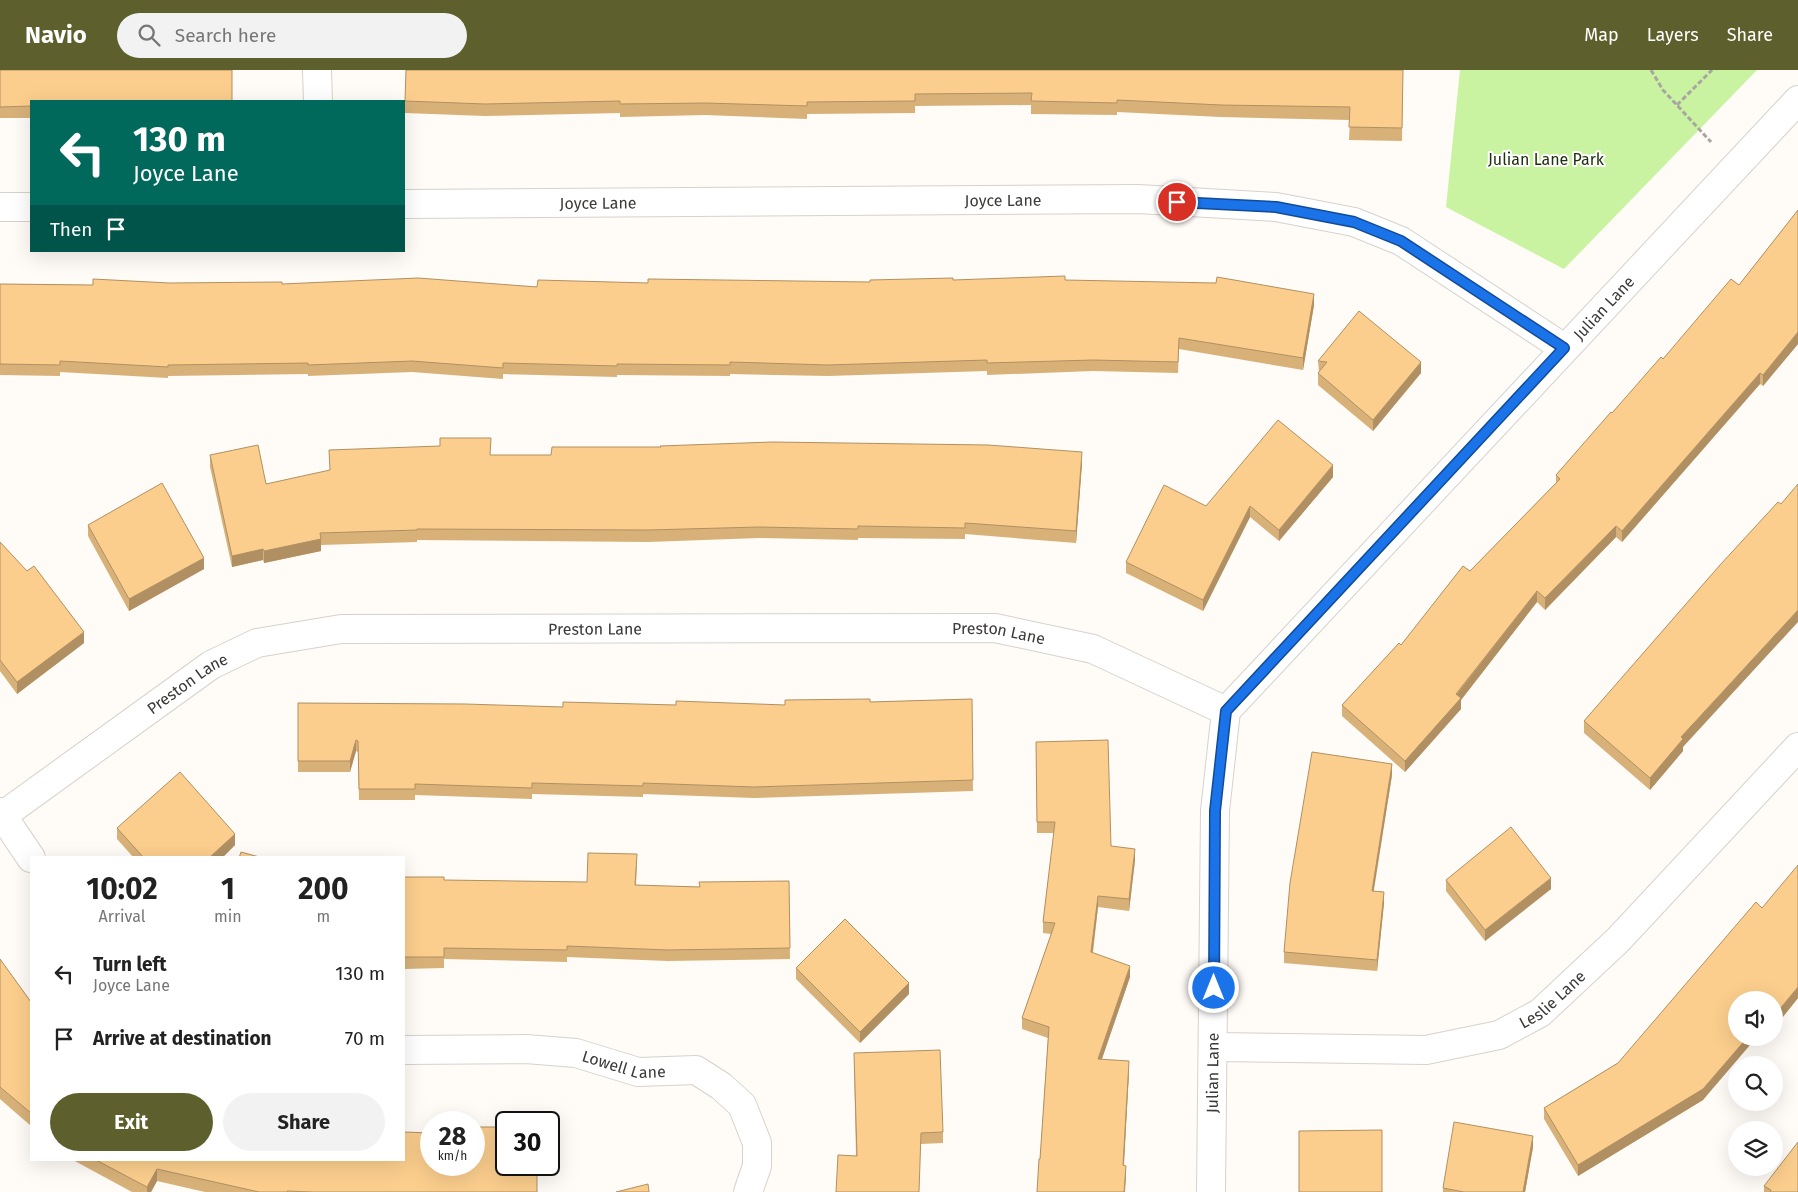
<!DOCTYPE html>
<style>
body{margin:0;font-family:"Fira Sans",sans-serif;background:#f2f2f2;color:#222;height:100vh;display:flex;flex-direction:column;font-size:19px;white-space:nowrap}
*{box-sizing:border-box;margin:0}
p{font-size:16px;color:#767676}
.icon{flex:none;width:28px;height:28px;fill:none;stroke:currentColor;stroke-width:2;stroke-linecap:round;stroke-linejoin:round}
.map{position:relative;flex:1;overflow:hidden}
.drawer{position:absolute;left:30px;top:786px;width:375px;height:305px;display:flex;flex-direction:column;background:#fff;border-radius:0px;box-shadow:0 5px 20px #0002}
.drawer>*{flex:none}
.banner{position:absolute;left:30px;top:30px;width:375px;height:152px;border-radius:0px;box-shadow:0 5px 20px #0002;background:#00695c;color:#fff;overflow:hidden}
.buttons{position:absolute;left:1728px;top:921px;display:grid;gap:10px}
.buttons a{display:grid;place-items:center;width:55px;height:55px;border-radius:50%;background:#fff;box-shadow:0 5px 20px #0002;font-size:25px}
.speed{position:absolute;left:420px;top:1041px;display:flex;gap:10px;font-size:25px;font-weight:700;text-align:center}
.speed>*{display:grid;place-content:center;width:65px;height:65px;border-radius:50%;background:#fff;box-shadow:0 5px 20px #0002;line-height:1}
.speed small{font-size:12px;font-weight:400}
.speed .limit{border:2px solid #111;border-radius:8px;background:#fff;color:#111}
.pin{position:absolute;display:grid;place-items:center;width:42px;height:42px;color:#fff;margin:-21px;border:2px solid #fff;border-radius:50%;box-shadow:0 1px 5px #0007}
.me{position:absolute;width:55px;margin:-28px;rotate:0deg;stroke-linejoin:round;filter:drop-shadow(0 0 4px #0008)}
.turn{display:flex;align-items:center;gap:18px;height:105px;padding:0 20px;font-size:22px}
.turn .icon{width:65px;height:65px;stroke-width:2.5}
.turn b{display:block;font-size:35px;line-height:42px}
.then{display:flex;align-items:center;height:48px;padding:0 20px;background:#0003;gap:10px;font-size:19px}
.eta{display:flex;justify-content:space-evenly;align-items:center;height:85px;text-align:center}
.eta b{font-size:30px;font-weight:700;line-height:35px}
.button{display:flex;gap:10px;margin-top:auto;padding:10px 20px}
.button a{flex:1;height:58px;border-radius:30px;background:#5d5f2d;color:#fff;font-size:20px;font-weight:700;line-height:58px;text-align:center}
.button a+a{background:#f2f2f2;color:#222}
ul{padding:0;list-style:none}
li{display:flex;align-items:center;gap:15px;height:65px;padding:0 20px}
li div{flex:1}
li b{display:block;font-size:19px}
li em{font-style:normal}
header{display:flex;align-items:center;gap:30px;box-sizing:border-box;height:70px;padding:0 25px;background:#5d5f2d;color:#fff}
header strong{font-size:24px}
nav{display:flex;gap:28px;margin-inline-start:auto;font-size:18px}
.search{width:350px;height:45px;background:#f2f2f2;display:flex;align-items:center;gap:12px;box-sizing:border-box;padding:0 18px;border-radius:28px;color:#767676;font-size:19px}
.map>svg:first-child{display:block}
</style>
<header>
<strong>Navio</strong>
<div class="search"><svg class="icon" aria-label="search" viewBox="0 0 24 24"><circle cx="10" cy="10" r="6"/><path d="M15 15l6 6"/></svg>Search here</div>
<nav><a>Map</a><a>Layers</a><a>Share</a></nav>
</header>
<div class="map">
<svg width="1798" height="1122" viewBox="0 0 1798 1122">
<rect width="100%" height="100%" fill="#fffbf6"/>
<path fill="#c9f3a1" d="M 1460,0 L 1757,0 L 1564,199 L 1446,137 Z"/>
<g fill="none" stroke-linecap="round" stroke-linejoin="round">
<g stroke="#d6d2cc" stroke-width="30">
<g id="minor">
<path d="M 317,0 L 318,31"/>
<path id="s1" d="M 404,134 L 1138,129 L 1276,137 L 1354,152 L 1401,171 L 1564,278"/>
<path d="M 0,137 L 31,137"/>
<path d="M 0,742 L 31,788"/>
<path id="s2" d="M 2,746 L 211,595 L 257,573 L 341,559 L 995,558 L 1093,579 L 1226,641"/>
<path id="s3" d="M 1213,977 L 1426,980 L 1499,965 L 1540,943 L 1618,870 L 1798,677"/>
<path id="s4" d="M 404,980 L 526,979 L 576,983 L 638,1002 L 696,1000 L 721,1016 L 742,1035 L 757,1073 L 757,1096 L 748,1122"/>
<path id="s5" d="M 1211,1122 L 1215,741 L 1226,641 L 1798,30"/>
</g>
</g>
<g stroke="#a9a6a2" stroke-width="3" stroke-dasharray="5 2.5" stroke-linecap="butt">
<path d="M 1651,0 L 1663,20 L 1711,72"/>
<path d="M 1677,35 L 1712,0"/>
</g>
<use href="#minor" stroke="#fff" stroke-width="28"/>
</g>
<g fill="#d8b179">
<path d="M 0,0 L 31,31 L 31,48 L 0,48 Z"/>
<path d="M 1403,0 L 1402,71 L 1349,70 L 1350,50 L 1221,47 L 1117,42 L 1117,45 L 1031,44 L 1031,35 L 915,36 L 915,43 L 807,44 L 807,49 L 705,45 L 620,47 L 620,43 L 485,46 L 405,43 L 405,31 Z"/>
<path d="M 1798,140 L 1798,274 L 1763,316 L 1760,314 L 1622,472 L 1616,467 L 1545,540 L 1537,532 L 1461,630 L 1461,639 L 1405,702 L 1342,646 L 1342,635 L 1401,575 L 1470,501 L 1556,413 L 1556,405 L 1612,343 L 1663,289 L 1739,215 Z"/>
<path d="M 953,210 L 1065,210 L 1314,235 L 1303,300 L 1179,279 L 1178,303 L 1093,301 L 987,305 L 987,301 L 828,306 L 730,304 L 730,306 L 617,305 L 617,307 L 503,304 L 503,309 L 412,302 L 308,306 L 308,304 L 168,306 L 168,308 L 60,302 L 60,306 L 0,305 L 0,214 L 93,215 L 169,213 L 537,217 L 648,213 L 870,212 Z"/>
<path d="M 1318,291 L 1421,303 L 1373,361 L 1318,315 L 1318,303 L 1319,302 Z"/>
<path d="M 210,385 L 266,414 L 490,385 L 1082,393 L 1076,473 L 965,464 L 965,469 L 858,468 L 858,470 L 759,468 L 648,472 L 417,470 L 417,472 L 321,475 L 321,481 L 264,493 L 263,490 L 232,497 L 210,397 Z"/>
<path d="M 1333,407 L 1279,471 L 1250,447 L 1203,541 L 1126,503 L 1126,492 L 1206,436 Z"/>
<path d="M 1781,434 L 1683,677 L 1683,681 L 1650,720 L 1584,663 L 1584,651 Z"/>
<path d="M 88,455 L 204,499 L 129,541 L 88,466 Z"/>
<path d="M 0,472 L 84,573 L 17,624 L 0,601 Z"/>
<path d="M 972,629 L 973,721 L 754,728 L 643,724 L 643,727 L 532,724 L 532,729 L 415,725 L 415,730 L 359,730 L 358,682 L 356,681 L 350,702 L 298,702 L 298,633 L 563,637 L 676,635 L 785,635 L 870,632 Z"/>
<path d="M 1036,672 L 1111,776 L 1135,790 L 1129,841 L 1098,837 L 1093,883 L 1130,907 L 1102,989 L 1129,1002 L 1124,1096 L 1126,1107 L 1040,1089 L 1048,968 L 1022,959 L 1022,948 L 1051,864 L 1043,863 L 1043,852 L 1054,763 L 1037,763 Z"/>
<path d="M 1392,705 L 1373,821 L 1384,833 L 1377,901 L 1284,893 L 1284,882 Z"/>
<path d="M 117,758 L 235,775 L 222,788 L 134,788 L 117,769 Z"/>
<path d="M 637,796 L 636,815 L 700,817 L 789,811 L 790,889 L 668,891 L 567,887 L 567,892 L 444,889 L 444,898 L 404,899 L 404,807 L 444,810 L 587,812 Z"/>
<path d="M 1446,810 L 1551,819 L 1485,871 L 1446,821 Z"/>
<path d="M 1762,838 L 1798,928 L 1774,958 L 1774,930 L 1703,1030 L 1578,1106 L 1544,1049 L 1544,1038 L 1618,993 Z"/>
<path d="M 0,889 L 31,932 L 31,1056 L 0,1029 Z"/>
<path d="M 796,898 L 909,924 L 860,973 L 796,909 Z"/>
<path d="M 854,994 L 943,1062 L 943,1073 L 921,1074 L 856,1086 Z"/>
<path d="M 1533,1077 L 1525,1122 L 1443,1122 L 1443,1118 Z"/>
<path d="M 73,1090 L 404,1090 L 537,1122 L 205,1122 L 157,1111 L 151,1122 L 132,1122 Z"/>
<path d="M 1764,1116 L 1798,1122 L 1764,1122 Z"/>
</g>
<g fill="#b09063">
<path d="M 1314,224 L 1314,235 L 1303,300 L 1303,288 Z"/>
<path d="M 1798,262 L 1798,274 L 1763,316 L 1763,305 Z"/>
<path d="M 1421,292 L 1421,303 L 1373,361 L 1373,350 Z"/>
<path d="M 1760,303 L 1760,314 L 1622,472 L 1622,461 Z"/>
<path d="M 1082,382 L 1082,393 L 1076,473 L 1076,461 Z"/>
<path d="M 1333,395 L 1333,407 L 1279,471 L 1279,460 Z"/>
<path d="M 1250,436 L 1250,447 L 1203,541 L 1203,530 Z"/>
<path d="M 1616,456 L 1616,467 L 1545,540 L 1545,528 Z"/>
<path d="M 321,469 L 321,481 L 264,493 L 264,481 Z"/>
<path d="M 263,479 L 263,490 L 232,497 L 232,486 Z"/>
<path d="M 204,488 L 204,499 L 129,541 L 129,529 Z"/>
<path d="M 1537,521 L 1537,532 L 1461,630 L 1461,639 L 1405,702 L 1405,691 Z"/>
<path d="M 1798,540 L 1798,552 L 1683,677 L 1683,681 L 1650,720 L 1650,708 L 1681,667 Z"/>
<path d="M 84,562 L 84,573 L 17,624 L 17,612 Z"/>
<path d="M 356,670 L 356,681 L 350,702 L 350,691 Z"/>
<path d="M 1392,694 L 1392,705 L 1372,832 L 1372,821 Z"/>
<path d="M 235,764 L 235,775 L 222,788 L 209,788 Z"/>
<path d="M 1135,779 L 1135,790 L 1129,841 L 1129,829 Z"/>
<path d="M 1551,808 L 1551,819 L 1485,871 L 1485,860 Z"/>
<path d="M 1384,822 L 1384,833 L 1377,901 L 1377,890 Z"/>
<path d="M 1098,826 L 1098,837 L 1091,893 L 1091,882 Z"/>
<path d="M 1130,896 L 1130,907 L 1098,1000 L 1098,989 Z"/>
<path d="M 909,913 L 909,924 L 860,973 L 860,962 Z"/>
<path d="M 1798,917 L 1798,928 L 1774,958 L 1774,946 Z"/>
<path d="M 1747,968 L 1756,968 L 1703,1030 L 1578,1106 L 1578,1095 Z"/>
<path d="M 1129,991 L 1129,1002 L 1123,1107 L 1123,1095 Z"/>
<path d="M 1533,1066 L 1533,1077 L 1525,1122 L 1523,1122 Z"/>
<path d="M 1126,1096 L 1126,1107 L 1125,1122 L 1124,1122 Z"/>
<path d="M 157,1099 L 157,1111 L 151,1122 L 147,1122 L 147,1117 Z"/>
</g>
<g fill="#fbce8d" stroke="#b09063">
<path d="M 0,0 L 232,0 L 232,31 L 31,31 L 31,36 L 0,37 Z"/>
<path d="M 406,0 L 1403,0 L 1402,58 L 1349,57 L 1350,37 L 1221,35 L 1117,30 L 1117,33 L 1031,31 L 1032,23 L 915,24 L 915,31 L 807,32 L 807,36 L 705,33 L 620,34 L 620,31 L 485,34 L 405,31 Z"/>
<path d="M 1798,140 L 1798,262 L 1763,305 L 1760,303 L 1622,461 L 1616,456 L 1545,528 L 1537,521 L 1456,624 L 1461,628 L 1405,691 L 1342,635 L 1399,573 L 1401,575 L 1463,496 L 1470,501 L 1560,409 L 1556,405 L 1611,342 L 1612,343 L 1661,287 L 1663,289 L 1731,209 L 1739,215 Z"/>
<path d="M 1065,206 L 1065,210 L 1216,213 L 1217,207 L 1314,224 L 1303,288 L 1179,268 L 1178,292 L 1093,290 L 987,293 L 987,290 L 828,295 L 730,292 L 730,295 L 617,294 L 617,296 L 503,293 L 503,298 L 412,291 L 308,295 L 308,293 L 168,295 L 168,297 L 60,291 L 60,295 L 0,294 L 0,214 L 93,215 L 93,209 L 169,213 L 282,212 L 282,214 L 418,208 L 537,217 L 538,210 L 648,213 L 648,209 L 870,212 L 870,210 L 953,208 L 953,210 Z"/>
<path d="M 1359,241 L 1421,292 L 1373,350 L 1318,303 L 1327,292 L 1318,291 Z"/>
<path d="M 1278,350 L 1333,395 L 1279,460 L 1250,436 L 1203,530 L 1126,492 L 1164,415 L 1206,436 Z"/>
<path d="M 440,368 L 491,368 L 490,385 L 551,385 L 552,377 L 661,377 L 660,376 L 772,372 L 988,375 L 1082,382 L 1076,461 L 965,453 L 965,458 L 858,456 L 858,459 L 759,457 L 648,460 L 417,459 L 417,460 L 320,463 L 321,469 L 264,481 L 263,479 L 232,486 L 210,385 L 258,375 L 266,414 L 330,400 L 329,380 L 440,376 Z"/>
<path d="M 162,413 L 204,488 L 129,529 L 88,455 Z"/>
<path d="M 1798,414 L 1798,540 L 1681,667 L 1683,669 L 1650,708 L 1584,651 L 1720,495 L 1778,432 L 1781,434 Z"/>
<path d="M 0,472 L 27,501 L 34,496 L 84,562 L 17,612 L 0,590 Z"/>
<path d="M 870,629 L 870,632 L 972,629 L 973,710 L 754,717 L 643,713 L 643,716 L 532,713 L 532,718 L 415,714 L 415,719 L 359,719 L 358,671 L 356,670 L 350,691 L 298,691 L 298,633 L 465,634 L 563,637 L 563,632 L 676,635 L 676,631 L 785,635 L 785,630 Z"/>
<path d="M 1108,670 L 1111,776 L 1135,779 L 1129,829 L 1098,826 L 1091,882 L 1130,896 L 1098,989 L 1129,991 L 1123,1095 L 1126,1096 L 1124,1122 L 1037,1122 L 1039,1089 L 1040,1089 L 1049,957 L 1022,948 L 1055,853 L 1043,852 L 1055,752 L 1037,752 L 1036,672 Z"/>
<path d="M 1312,682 L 1392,694 L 1372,821 L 1384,822 L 1377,890 L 1284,882 L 1290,813 Z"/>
<path d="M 180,702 L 235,764 L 209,788 L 144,788 L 117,758 Z"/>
<path d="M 1511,757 L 1551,808 L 1485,860 L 1446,810 Z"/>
<path d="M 241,782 L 263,788 L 239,788 Z"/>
<path d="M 588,783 L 637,784 L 635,815 L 700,817 L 699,812 L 789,811 L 790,878 L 668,880 L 567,876 L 567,880 L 444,878 L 444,887 L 404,887 L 404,807 L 444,807 L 444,810 L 587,812 Z"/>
<path d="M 1798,795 L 1798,917 L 1774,946 L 1774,930 L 1736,930 L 1736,968 L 1747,968 L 1703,1019 L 1578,1095 L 1544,1038 L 1618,993 L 1756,832 L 1762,838 Z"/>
<path d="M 845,849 L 909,913 L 860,962 L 796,898 Z"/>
<path d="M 0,889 L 31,932 L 31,1043 L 0,1017 Z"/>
<path d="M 940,980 L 943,1062 L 921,1063 L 919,1122 L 836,1122 L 838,1085 L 857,1086 L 854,983 Z"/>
<path d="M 1454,1052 L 1533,1066 L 1523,1122 L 1464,1122 L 1443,1118 Z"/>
<path d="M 474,1057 L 506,1057 L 506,1095 L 537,1095 L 537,1122 L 312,1122 L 287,1121 L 287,1122 L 259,1122 L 157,1099 L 147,1117 L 96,1090 L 404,1090 L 404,1062 L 431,1063 L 431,1095 L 474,1095 Z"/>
<path d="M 1382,1060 L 1382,1122 L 1299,1122 L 1299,1061 Z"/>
<path d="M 1798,1072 L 1798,1122 L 1770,1122 L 1771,1120 L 1764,1116 Z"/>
<path d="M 648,1114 L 649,1122 L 616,1122 Z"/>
</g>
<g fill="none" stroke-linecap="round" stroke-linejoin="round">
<g stroke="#114b97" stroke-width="12">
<path id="route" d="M 1177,132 L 1276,137 L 1354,152 L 1401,171 L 1564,278 L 1226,641 L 1215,741 L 1214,918"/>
</g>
<use href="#route" stroke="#1a73e8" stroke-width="9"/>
</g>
<g text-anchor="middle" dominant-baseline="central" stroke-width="4" stroke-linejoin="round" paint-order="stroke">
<g font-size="16" fill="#20300d" stroke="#fff">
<text x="1546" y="89">Julian Lane Park</text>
</g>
<g font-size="16" fill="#3c3a38" stroke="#fff">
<text stroke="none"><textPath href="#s1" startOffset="599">Joyce Lane</textPath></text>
<text stroke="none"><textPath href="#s1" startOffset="194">Joyce Lane</textPath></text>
<text stroke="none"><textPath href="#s5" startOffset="1034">Julian Lane</textPath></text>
<text stroke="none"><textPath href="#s2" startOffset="648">Preston Lane</textPath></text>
<text stroke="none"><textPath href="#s2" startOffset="1052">Preston Lane</textPath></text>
<text stroke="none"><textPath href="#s2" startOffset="228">Preston Lane</textPath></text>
<text stroke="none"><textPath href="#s3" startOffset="352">Leslie Lane</textPath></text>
<text stroke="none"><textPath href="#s4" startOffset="222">Lowell Lane</textPath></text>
<text stroke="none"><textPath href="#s5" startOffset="119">Julian Lane</textPath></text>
</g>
</g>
</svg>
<div class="buttons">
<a><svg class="icon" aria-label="sound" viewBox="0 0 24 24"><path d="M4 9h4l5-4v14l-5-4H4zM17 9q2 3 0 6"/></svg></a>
<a><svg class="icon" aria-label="search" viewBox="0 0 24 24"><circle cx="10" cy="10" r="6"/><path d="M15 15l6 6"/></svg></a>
<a><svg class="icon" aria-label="layers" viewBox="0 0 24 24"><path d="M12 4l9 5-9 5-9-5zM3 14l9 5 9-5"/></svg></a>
</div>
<div class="speed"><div>28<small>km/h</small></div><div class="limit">30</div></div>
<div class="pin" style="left:1177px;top:132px;background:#d93025"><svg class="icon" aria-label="arrive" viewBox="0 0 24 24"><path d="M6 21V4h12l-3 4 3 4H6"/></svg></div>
<svg class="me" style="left:1214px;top:918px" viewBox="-20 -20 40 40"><circle r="17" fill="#1a73e8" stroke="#fff" stroke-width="3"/><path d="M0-11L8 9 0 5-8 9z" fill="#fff"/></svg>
<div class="banner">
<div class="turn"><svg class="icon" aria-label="left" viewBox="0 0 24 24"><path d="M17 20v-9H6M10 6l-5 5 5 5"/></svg><div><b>130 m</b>Joyce Lane</div></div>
<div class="then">Then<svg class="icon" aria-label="arrive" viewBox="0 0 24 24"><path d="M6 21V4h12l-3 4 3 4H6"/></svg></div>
</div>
<section class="drawer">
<div class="eta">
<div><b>10:02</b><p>Arrival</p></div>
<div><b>1</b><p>min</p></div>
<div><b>200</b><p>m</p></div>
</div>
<ul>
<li><svg class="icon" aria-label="left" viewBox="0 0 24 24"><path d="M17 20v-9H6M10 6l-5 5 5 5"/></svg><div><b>Turn left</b><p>Joyce Lane</p></div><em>130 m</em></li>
<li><svg class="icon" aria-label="arrive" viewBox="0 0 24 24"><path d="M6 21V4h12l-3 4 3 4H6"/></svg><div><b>Arrive at destination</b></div><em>70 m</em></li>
</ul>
<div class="button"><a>Exit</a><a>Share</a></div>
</section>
</div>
